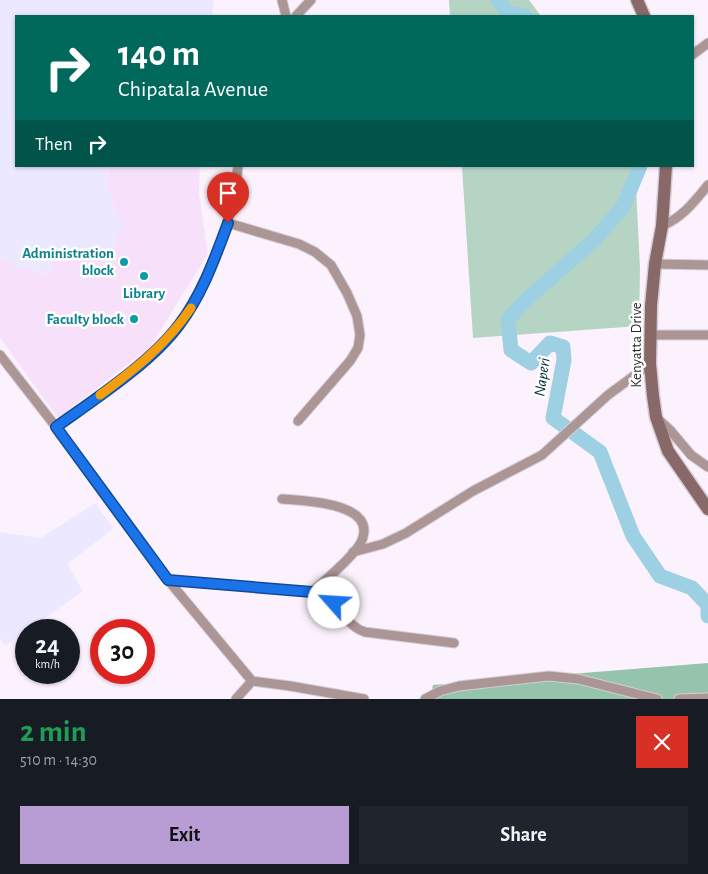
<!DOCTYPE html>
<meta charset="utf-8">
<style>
body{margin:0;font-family:"Alegreya Sans",sans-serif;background:#20242c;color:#f1f3f6;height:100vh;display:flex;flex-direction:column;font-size:19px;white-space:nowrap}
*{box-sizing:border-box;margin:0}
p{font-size:16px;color:#9ea1a6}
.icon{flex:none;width:28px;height:28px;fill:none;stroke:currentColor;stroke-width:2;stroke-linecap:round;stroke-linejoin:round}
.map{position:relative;height:699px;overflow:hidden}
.drawer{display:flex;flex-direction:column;background:#171b24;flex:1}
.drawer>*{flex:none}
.top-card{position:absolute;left:15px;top:15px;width:679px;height:152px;border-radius:0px;box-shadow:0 1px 4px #0004;background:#00695c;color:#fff;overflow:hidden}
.speed{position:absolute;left:15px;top:619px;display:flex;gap:10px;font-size:25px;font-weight:700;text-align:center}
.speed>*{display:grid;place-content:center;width:65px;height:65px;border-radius:50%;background:#171b24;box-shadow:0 1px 4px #0004;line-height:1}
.speed small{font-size:12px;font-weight:400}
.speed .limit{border:8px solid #d22;background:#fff;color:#111}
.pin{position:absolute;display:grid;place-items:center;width:42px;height:42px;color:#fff;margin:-51px -21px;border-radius:50% 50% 50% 0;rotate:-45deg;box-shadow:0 0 5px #0007}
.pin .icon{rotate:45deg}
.me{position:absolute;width:55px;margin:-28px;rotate:296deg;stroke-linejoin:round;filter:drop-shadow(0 0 4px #0008)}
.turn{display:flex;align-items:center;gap:18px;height:105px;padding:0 20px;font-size:22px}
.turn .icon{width:65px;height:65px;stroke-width:2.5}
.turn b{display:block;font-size:35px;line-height:42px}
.then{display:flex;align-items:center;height:48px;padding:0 20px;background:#0003;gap:10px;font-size:19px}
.round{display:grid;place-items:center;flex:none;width:52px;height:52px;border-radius:0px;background:#20242c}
.head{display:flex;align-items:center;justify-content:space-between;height:85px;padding:0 20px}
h1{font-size:30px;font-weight:700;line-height:38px;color:#1e9e55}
.primary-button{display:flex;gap:10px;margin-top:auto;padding:10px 20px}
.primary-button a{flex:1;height:58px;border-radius:0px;background:#b79dd3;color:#111;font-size:20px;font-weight:700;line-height:58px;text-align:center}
.primary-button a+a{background:#20242c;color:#f1f3f6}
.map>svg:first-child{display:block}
</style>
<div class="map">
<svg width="708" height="699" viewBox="0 0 708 699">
<rect width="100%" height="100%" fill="#fcf2fd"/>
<path fill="#f7e1fa" d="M 109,166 L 200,166 L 199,194 L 208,254 L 150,347 L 58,418 L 0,338 L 0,259 L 49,276 L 54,260 L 111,251 L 122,224 L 107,189 Z"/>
<g fill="#ece8ff">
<path d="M 0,0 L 214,0 L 212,16 L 16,16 L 16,166 L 109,166 L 107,189 L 122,224 L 111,251 L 54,260 L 49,276 L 0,259 Z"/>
<path d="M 97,502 L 98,508 L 114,528 L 67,564 L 83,591 L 5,646 L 0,638 L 0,532 L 41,538 Z"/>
</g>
<g fill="#b6d4c4">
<path d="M 449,0 L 529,0 L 541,16 L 450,16 Z"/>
<path d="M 462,166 L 635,166 L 640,269 L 639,326 L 473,338 Z"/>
</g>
<path fill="#96c3ac" d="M 708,663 L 708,699 L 430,699 L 433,685 Z"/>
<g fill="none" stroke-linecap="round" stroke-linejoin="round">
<g stroke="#9ed0e3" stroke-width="15">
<path d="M 498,0 L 508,13 L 525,16"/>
<path d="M 640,166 L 623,207 L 594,240 L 524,302 L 508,320 L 511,350 L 531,363 L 550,343 L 563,347 L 564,360 L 553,418 L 600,452 L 633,536 L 660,576 L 692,588 L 708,605 L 708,616"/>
</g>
<g stroke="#d6cdd7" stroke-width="11">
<g id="minor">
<path d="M 282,0 L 286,16"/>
<path d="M 296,16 L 311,0"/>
<path d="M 692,55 L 708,43"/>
<path d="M 228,223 L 299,244 L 315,252 L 331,265 L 347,293 L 357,316 L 360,335 L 358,348 L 350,361 L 298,421"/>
<path d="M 662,226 C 683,217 694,202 708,185"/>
<path d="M 655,264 L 708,265"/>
<path d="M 650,335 L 708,335"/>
<path d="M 0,355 L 56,427 L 168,580 L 252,681 L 290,686 L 364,699"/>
<path d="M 658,419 L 670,430 L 691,455 L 708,467"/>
<path d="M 56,427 C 98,396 142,367 177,328 C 187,316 195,300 202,286 C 220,248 235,209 238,166"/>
<path d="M 282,499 C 303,501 377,502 362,540 C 357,554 324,581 312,592"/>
<path d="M 353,552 L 383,544 L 406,533 L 473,491 L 542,455 L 608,395 L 650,364"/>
<path d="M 168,580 L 312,592 C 320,595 327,597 333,603 C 345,613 349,627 365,632 L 454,643"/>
<path d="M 236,699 L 252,681"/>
<path d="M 425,699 L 440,691 L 459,686 L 549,676 L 578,679 L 657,699"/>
<path d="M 679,699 L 708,698"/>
</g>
</g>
<g stroke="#d6cdd7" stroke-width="15">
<g id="secondary">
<path d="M 637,0 L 644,16"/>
<path d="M 666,166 L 662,226 L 655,264 L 651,306 L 650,364 L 653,396 L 656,417 L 668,451 L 708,509"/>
</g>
</g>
<use href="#minor" stroke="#ac9695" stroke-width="9"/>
<use href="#secondary" stroke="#886968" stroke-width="12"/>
</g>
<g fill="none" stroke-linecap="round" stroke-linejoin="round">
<g stroke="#114b97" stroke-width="12">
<path id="route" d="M 228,223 C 215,258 202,295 179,325 C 151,363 95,399 56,427 L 168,580 L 312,592 L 324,596 L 334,603"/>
</g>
<use href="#route" stroke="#1a73e8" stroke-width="9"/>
<path stroke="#f59e0b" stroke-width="9" d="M 100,395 C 134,370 167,344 191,308"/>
</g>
<g fill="#0f9aa8" stroke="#fff" stroke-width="2">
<circle cx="124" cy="262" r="5"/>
<circle cx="144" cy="276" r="5"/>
<circle cx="134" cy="319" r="5"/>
</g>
<g text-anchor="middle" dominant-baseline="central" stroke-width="5" stroke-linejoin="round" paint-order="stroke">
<g font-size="15" font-weight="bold" fill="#0d838f" stroke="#fff" text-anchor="end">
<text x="114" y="253">Administration<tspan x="114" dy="17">block</tspan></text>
<text x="144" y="293" text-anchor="middle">Library</text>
<text x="124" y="319">Faculty block</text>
</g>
<g font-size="15" fill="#2a242b" stroke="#fff">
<text transform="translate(636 345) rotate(-90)">Kenyatta Drive</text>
</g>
<g font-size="16" font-style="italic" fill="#002f3d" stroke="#fff">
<text transform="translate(542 377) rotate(-82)">Naperi</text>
</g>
</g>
</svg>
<div class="speed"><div>24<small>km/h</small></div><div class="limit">30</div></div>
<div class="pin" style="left:228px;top:223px;background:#d93025"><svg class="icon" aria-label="arrive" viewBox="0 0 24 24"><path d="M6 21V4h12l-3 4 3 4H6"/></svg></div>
<svg class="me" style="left:334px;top:603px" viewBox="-20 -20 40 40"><circle r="19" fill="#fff"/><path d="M0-13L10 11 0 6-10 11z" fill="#1a73e8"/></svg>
<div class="top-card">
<div class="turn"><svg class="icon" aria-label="right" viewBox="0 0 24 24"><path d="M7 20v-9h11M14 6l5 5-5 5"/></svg><div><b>140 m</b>Chipatala Avenue</div></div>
<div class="then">Then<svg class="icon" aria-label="right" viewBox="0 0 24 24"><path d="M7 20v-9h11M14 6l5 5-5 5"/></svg></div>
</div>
</div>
<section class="drawer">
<div class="head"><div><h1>2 min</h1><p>510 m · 14:30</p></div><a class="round" style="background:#d93025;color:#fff"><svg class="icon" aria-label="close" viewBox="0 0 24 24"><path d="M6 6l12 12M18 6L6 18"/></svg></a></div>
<div class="primary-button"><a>Exit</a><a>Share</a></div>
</section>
